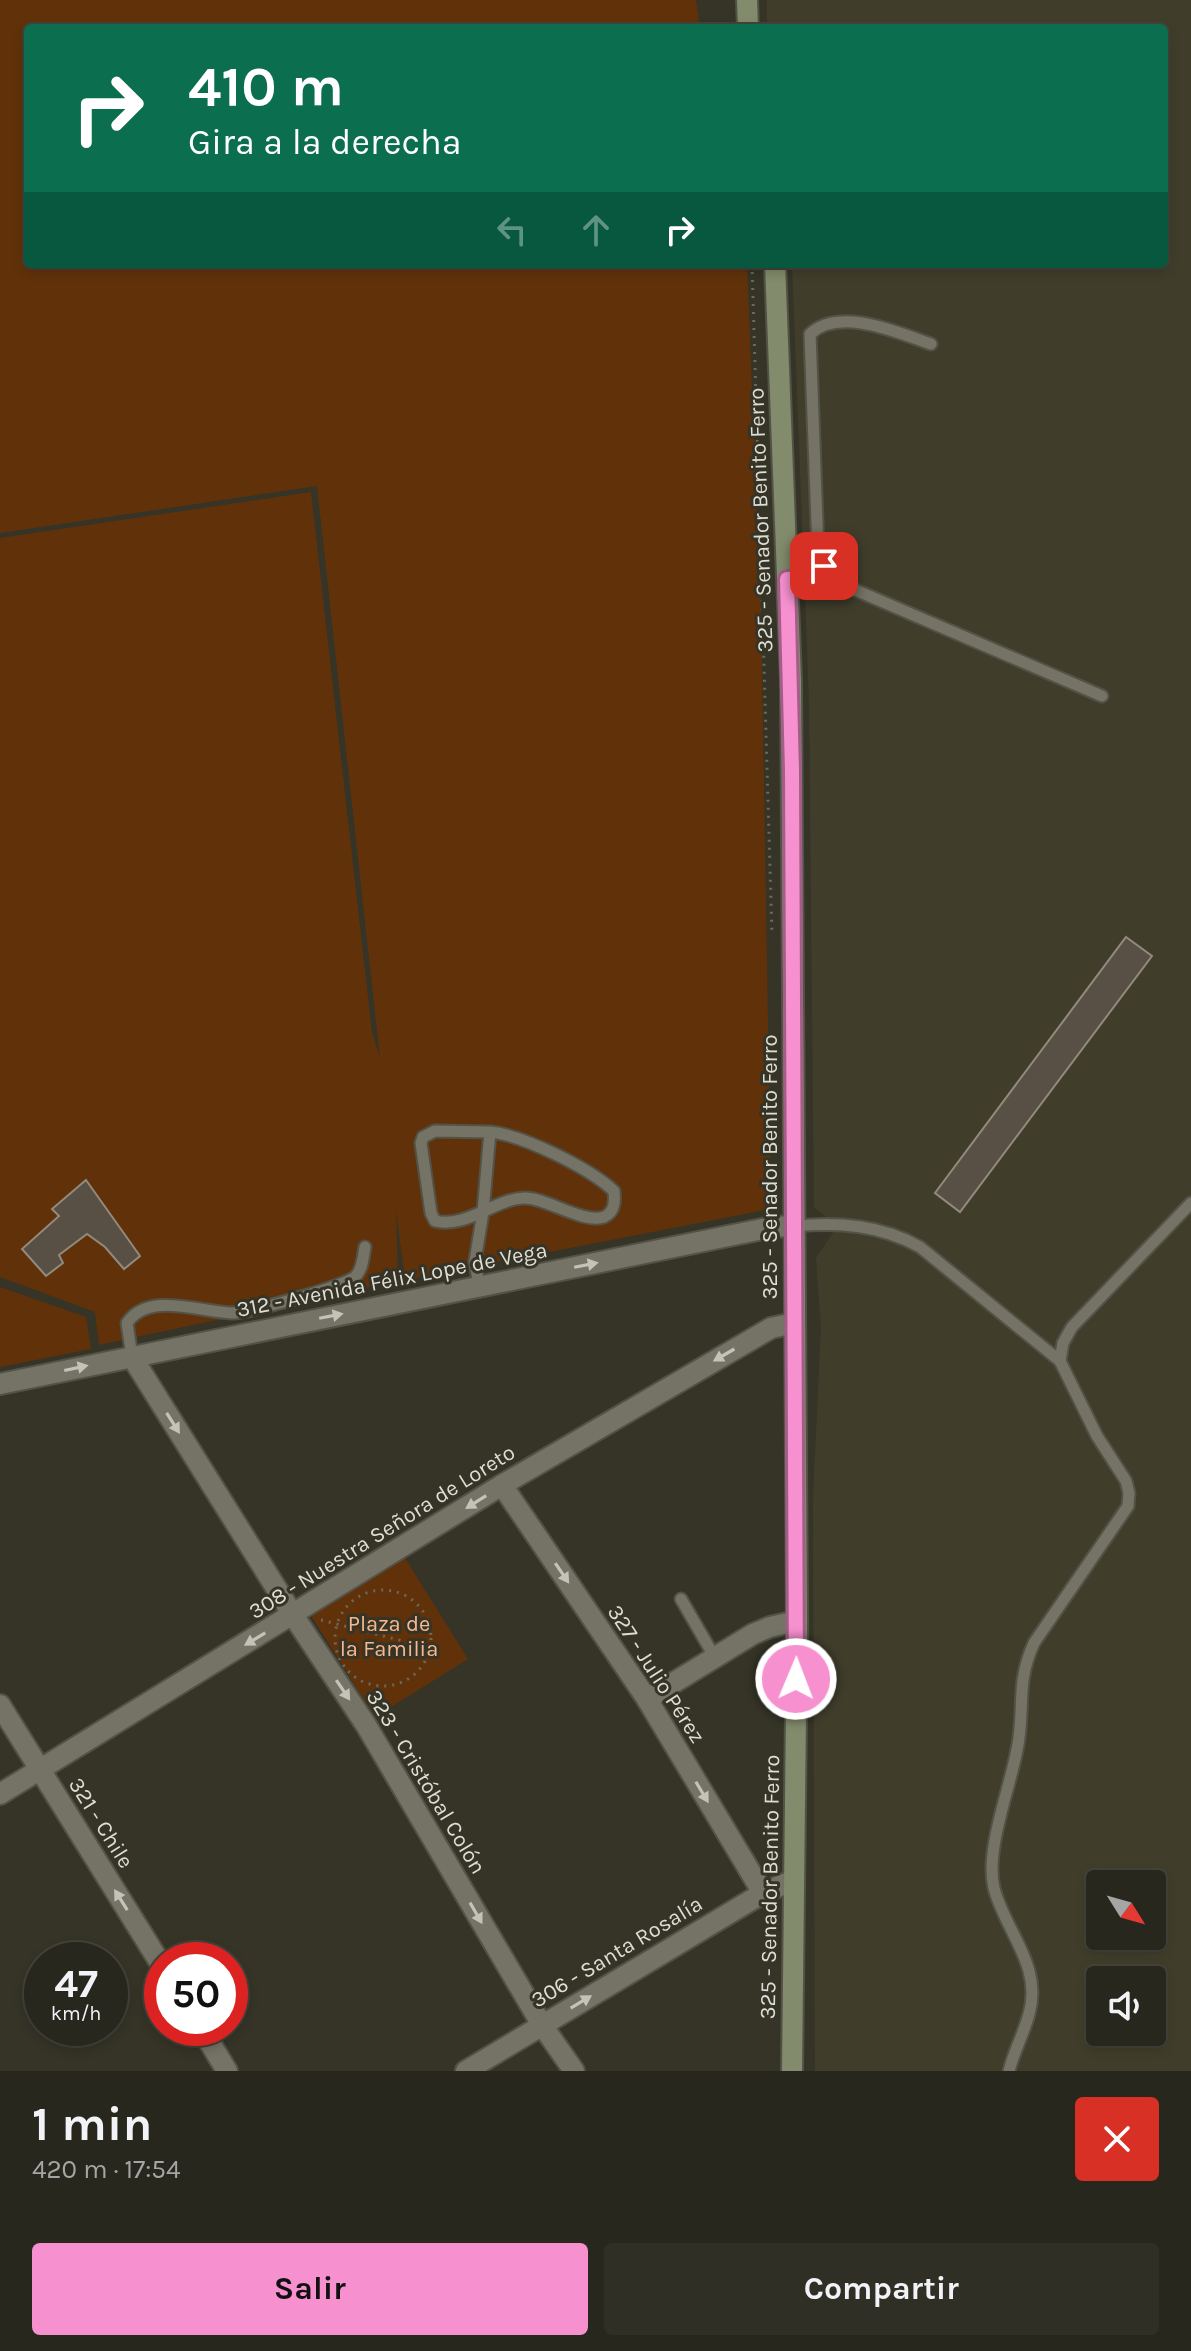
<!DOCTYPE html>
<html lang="es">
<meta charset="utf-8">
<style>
body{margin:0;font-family:Karla,sans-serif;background:#302f26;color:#f1f3f6;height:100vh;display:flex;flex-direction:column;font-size:30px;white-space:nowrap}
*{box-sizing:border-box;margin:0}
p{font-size:26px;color:#a5a5a4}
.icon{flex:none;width:44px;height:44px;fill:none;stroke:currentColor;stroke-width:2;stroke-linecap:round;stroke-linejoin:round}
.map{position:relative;height:2071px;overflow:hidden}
.side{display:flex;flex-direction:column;background:#28271d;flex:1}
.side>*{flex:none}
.top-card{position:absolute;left:24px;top:24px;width:1144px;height:244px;border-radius:8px;box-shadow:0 4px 12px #0003,0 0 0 2px #44443b;background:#0b6e4f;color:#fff;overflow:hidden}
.needle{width:52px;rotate:127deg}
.buttons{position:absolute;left:1086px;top:1870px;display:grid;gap:16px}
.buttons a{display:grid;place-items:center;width:80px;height:80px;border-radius:8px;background:#28271d;box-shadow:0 4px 12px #0003,0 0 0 2px #44443b;font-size:40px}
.speed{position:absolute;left:24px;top:1942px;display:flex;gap:16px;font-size:40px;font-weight:700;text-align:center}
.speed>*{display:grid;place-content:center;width:104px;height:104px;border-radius:50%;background:#28271d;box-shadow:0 4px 12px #0003,0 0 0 2px #44443b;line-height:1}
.speed small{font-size:20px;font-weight:400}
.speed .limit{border:12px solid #d22;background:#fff;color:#111}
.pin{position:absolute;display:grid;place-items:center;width:68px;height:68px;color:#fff;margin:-34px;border-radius:16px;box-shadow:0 4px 12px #0006}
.me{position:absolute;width:88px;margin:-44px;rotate:1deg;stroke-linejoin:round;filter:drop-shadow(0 0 6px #0008)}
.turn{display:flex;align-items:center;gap:28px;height:168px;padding:0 32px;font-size:36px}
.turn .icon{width:104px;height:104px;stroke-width:2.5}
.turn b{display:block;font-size:56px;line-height:68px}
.lanes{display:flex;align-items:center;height:76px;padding:0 32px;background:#0003;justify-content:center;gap:40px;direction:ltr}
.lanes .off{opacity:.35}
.round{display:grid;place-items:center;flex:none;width:84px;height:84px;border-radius:8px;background:#302f26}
.headline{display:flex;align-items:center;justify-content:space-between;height:136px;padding:0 32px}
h1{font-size:48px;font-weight:700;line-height:60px}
.cta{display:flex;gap:16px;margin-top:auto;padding:16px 32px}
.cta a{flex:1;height:92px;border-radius:8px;background:#f790ce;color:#111;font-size:32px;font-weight:700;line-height:92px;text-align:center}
.cta a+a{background:#302f26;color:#f1f3f6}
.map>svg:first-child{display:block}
</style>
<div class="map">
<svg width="1191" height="2071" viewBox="0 0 1191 2071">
<rect width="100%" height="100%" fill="#353427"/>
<path fill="#403e2b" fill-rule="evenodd" d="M 767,0 L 1191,0 L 1191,2071 L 815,2071 L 813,1496 L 821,1328 L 816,1258 L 838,1225 L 814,1208 L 809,701 L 792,264 L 1164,264 L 1164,28 L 767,28 ZM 1100,1884 L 1152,1884 L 1152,1936 L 1100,1936 ZM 1100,1980 L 1152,1980 L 1152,2032 L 1100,2032 Z"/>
<g fill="#61320a">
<path d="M 0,0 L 696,0 L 700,28 L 28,28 L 28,264 L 747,264 L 761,611 L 771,1201 L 765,1210 L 405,1280 L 396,1209 L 398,1281 L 99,1345 L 95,1312 L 0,1277 L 0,538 L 311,492 L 372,1033 L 380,1058 L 317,486 L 0,533 Z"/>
<path d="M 0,1287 L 86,1317 L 91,1349 L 0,1367 Z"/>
<path d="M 403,1555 L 468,1659 L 375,1717 L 310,1614 Z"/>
</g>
<g fill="#585044" stroke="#928a7d" stroke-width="2">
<path d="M 1126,937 L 1152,956 L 960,1212 L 935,1193 Z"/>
<path d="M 86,1180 L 140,1256 L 124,1269 L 105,1247 L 87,1234 L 59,1255 L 63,1263 L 46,1276 L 22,1249 L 59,1216 L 52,1209 Z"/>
</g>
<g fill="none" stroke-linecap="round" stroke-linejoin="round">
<g stroke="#535247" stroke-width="15">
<g id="service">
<path d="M 824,566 L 818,550 L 810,334 C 839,306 899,333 931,344"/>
<path d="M 787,579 L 802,578 L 824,566 L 839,583 L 1102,696"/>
<path d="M 795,1226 C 839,1222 881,1225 920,1247 L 1060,1361"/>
<path d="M 479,1287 L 475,1261 L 483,1212 L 490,1132 C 523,1135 589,1168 614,1191 C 615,1201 615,1212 604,1217 C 583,1224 547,1198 525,1198 C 496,1198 466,1229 435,1221 L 431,1213 L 421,1143 L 423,1137 L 435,1131 L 490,1132"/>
<path d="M 132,1357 L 127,1323 C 149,1291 199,1312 232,1313 C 248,1313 347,1286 356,1276 C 363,1268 363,1257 365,1247"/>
<path d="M 681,1599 L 714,1656"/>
<path d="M 1009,2071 C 1014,2051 1024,2033 1029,2014 C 1043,1966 1005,1931 994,1888 C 984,1848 1014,1779 1019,1738 C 1024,1700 1017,1681 1034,1643 L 1128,1506 L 1129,1493 L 1126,1481 L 1097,1436 L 1060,1361 L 1063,1343 L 1072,1327 L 1191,1203"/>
</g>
</g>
<g stroke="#535247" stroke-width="24">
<g id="minor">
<path d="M 132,1357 L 293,1615 L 366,1725 L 542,2025 L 574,2071"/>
<path d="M 502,1485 L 647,1699 L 763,1893"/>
<path d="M 647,1699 L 753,1634 L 770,1627 L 797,1621"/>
<path d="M 0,1794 L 502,1485 L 771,1328 L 794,1323"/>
<path d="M 466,2071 L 763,1893 L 794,1880"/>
</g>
</g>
<g stroke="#535247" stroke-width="24">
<g id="tertiary">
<path d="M 0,1384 L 773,1227 L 795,1226"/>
<path d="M 0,1705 L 162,1966"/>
<path d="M 201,2028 L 227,2071"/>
</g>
</g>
<g stroke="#535247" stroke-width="24">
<g id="secondary">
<path d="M 747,0 L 748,28"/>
<path d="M 775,264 L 791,680 L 797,1621 L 792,2071"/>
</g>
</g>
<g stroke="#6a695d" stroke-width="3" stroke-dasharray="2 6" stroke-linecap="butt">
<path d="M 752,264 L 772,935"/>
<circle cx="383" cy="1638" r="48"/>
<path d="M 321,1620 L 430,1648"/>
</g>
<use href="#service" stroke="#747365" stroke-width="11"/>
<use href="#minor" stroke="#747365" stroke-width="20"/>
<use href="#tertiary" stroke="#747365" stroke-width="20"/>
<use href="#secondary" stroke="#828b6b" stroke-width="20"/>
</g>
<defs><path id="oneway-solid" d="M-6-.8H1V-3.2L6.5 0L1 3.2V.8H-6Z" transform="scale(2)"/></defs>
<g fill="#c4c3ba">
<use href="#oneway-solid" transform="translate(586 1265) rotate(-11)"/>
<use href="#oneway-solid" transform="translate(331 1316) rotate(-11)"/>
<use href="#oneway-solid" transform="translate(724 1355) rotate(150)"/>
<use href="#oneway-solid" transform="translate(76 1368) rotate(-12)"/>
<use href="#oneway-solid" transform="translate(173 1423) rotate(58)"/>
<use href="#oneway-solid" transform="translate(476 1502) rotate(148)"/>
<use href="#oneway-solid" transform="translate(562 1573) rotate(56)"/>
<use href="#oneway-solid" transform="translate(255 1639) rotate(149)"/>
<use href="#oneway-solid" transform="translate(343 1690) rotate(56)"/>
<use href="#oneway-solid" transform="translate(702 1792) rotate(59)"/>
<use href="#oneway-solid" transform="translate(121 1900) rotate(-122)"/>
<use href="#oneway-solid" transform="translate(476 1913) rotate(60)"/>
<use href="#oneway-solid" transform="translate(581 2002) rotate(-31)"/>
</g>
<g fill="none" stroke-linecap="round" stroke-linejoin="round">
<g stroke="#a15e86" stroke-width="20">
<path id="route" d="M 796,1679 L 792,771 L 787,579 L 802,578 L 824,566"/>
</g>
<use href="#route" stroke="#f790ce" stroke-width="14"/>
</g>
<g text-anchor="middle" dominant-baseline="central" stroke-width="6" stroke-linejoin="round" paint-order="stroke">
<g font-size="22" fill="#deded6" stroke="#353427">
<text transform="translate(761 520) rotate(-92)">325 - Senador Benito Ferro</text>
<text transform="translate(770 1167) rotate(-90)">325 - Senador Benito Ferro</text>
<text transform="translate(392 1280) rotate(-11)">312 - Avenida Félix Lope de Vega</text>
<text transform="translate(382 1532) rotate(-32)">308 - Nuestra Señora de Loreto</text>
<text transform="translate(656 1674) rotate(57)">327 - Julio Pérez</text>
<text transform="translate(426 1782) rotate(59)">323 - Cristóbal Colón</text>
<text transform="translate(101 1823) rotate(58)">321 - Chile</text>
<text transform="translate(770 1887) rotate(-89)">325 - Senador Benito Ferro</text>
<text transform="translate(617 1952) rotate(-31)">306 - Santa Rosalía</text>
</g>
<g font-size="22" fill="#f7b88e" stroke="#353427">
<text x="389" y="1624">Plaza de<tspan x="389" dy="25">la Familia</tspan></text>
</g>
</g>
</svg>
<div class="buttons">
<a><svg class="needle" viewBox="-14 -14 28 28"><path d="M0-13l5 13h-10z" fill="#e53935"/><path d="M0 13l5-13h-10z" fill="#a5a5a4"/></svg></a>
<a><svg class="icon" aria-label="sound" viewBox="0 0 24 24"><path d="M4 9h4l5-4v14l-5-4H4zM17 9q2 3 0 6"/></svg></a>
</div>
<div class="speed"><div>47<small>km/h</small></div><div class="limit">50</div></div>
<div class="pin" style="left:824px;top:566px;background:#d93025"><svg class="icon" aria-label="arrive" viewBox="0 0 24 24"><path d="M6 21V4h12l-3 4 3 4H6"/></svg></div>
<svg class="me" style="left:796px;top:1679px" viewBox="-20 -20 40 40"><circle r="17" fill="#f790ce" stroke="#fff" stroke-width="3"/><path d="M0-11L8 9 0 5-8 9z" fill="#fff"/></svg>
<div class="top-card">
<div class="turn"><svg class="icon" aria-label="right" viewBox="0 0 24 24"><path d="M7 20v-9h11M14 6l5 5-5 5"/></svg><div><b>410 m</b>Gira a la derecha</div></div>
<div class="lanes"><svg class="icon off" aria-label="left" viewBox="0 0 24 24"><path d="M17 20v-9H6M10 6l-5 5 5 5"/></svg><svg class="icon off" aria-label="ahead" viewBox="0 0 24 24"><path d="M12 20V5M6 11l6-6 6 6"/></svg><svg class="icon" aria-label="right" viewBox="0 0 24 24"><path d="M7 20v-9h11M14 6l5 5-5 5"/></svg></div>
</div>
</div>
<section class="side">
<div class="headline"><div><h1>1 min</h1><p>420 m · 17:54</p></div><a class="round" style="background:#d93025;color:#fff"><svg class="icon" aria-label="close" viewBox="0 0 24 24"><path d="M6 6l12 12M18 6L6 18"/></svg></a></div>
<div class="cta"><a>Salir</a><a>Compartir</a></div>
</section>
